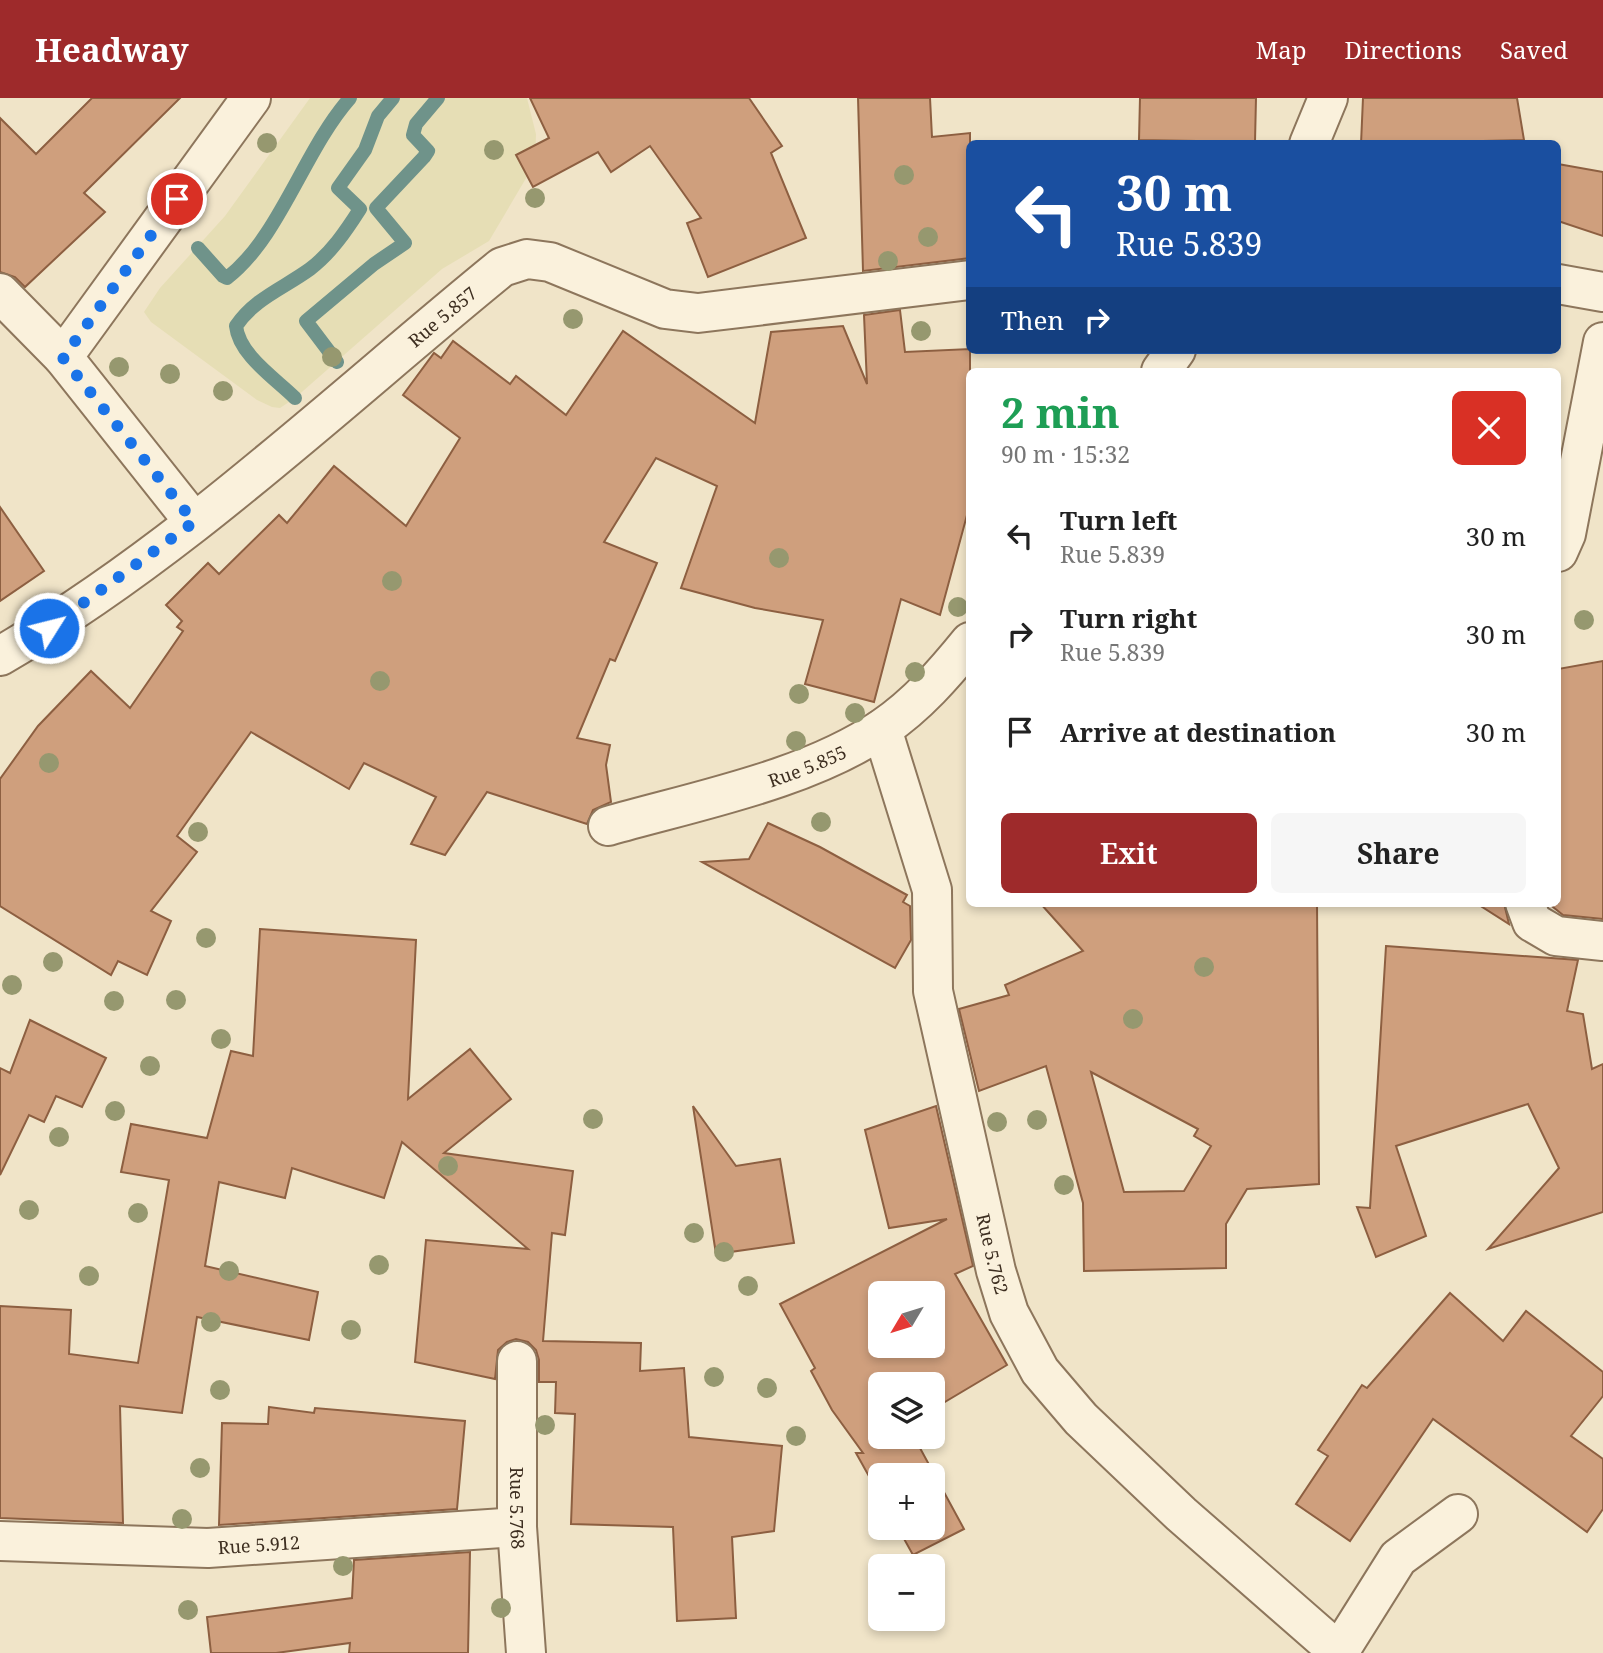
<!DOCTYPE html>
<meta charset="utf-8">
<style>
body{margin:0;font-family:"Noto Serif",serif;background:#f6f6f6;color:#222;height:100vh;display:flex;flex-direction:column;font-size:26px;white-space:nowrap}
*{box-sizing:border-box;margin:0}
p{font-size:23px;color:#767676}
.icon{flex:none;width:38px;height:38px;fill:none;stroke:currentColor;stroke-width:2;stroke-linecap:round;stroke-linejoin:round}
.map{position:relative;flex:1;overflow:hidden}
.drawer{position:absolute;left:966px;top:270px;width:595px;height:539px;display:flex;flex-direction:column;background:#fff;border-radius:10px;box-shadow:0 4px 10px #0003}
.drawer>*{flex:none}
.guide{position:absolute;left:966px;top:42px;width:595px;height:214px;border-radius:10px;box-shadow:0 4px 10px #0003;background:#1a4fa0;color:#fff;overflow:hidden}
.needle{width:46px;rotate:232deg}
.buttons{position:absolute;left:868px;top:1183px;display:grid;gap:14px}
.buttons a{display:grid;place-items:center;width:77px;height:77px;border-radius:10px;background:#fff;box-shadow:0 4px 10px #0003;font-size:35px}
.pin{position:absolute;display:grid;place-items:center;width:60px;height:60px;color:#fff;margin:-30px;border:4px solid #fff;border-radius:50%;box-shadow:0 2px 7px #0007}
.me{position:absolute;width:77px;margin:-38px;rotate:54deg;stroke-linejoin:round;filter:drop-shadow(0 0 5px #0008)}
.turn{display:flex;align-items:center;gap:24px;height:147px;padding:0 35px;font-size:32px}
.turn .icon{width:91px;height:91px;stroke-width:2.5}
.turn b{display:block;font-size:49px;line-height:60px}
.then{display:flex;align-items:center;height:66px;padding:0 35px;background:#0003;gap:14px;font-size:26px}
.round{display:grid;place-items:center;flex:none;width:74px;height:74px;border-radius:10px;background:#f6f6f6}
.head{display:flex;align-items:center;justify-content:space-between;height:119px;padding:0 35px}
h1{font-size:42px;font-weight:700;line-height:52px;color:#1e9e55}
.action{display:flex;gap:14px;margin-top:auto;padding:14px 35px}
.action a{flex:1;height:80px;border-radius:10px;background:#9e2a2b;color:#fff;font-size:28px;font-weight:700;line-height:80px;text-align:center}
.action a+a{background:#f6f6f6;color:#222}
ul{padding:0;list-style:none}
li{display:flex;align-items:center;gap:21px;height:98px;padding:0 35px}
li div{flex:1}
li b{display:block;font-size:26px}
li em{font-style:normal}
header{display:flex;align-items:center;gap:42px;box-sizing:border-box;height:98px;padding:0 35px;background:#9e2a2b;color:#fff}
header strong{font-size:33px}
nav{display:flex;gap:38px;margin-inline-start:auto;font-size:24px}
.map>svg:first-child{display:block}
</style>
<header>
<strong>Headway</strong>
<nav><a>Map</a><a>Directions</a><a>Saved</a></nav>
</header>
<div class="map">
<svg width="1603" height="1555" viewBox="0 0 1603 1555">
<rect width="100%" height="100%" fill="#f0e4c8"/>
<path fill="#e6deb5" d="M 310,0 L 527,0 L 536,36 L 535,65 L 489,143 L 442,171 L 295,300 L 280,310 L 272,309 L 257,302 L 151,224 L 144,214 L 160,190 L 225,118 Z"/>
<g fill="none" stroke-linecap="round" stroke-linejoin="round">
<g stroke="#6f938a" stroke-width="14">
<path d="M 198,150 L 223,178 L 227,180 C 280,139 304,52 350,0"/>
<path d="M 337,264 L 306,223 L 374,166 L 405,145 L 376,110 L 424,59 L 428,53 L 413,37 L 416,26 L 438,0"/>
<path d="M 295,300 C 276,281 239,257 236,228 C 255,200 284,190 310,171 C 331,155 346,133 360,111 L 338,90 L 365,52 L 378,18 L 393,0"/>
</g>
</g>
<g fill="#cf9f7d" stroke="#8d5f41" stroke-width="2" fill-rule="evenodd">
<path d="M 92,0 L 180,0 L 84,95 L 105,114 L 25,189 L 15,179 L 0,174 L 0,20 L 36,56 Z"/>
<path d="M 530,0 L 749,0 L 782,48 L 771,55 L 806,140 L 708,179 L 687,125 L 701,120 L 650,48 L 611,74 L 598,54 L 533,89 L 516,57 L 549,40 Z"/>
<path d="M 858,0 L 930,0 L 932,39 L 970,35 L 970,160 L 863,173 Z"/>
<path d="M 1140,0 L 1256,0 L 1255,44 L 1139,42 Z"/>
<path d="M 1363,0 L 1517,0 L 1524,42 L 1361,46 Z"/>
<path d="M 1558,66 L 1603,74 L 1603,138 L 1558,123 Z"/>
<path d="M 900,212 L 905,254 L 970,251 L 970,406 L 940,517 L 901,501 L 874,604 L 805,586 L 823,522 L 755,510 L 681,490 L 717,388 L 656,360 L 604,444 L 657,465 L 615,563 L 610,561 L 577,640 L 610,647 L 606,667 L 611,704 L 593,712 L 587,726 L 487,694 L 445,757 L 411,746 L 436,699 L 364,665 L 349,691 L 251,634 L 177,738 L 197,754 L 151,813 L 171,823 L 147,877 L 118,863 L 111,877 L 0,808 L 0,681 L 38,628 L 91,573 L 130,610 L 183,533 L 177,529 L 182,523 L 166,507 L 208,465 L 219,476 L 279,417 L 287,425 L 334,368 L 406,428 L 460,340 L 403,297 L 434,255 L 441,260 L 453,243 L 510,286 L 516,278 L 566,317 L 623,233 L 755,325 L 771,234 L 843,228 L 867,286 L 864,217 Z"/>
<path d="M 0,409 L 44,473 L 0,503 Z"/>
<path d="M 1603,563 L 1603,821 L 1563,817 L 1548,805 L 1558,805 L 1558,571 Z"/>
<path d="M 768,725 L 820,749 L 907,797 L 903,804 L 910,808 L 911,842 L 895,870 L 702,764 L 749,761 Z"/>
<path d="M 1040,805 L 1317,805 L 1319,1086 L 1247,1091 L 1226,1126 L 1226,1170 L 1084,1173 L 1083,1105 L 1046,968 L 979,993 L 959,911 L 1009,897 L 1005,887 L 1083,853 ZM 1091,974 L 1198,1031 L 1194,1038 L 1211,1048 L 1184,1093 L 1124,1094 Z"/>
<path d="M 1476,805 L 1504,805 L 1509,826 Z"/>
<path d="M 260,831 L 416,842 L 408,1001 L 470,951 L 511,1001 L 444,1055 L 573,1073 L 565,1137 L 552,1135 L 543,1243 L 641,1245 L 640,1273 L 684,1270 L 689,1339 L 782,1348 L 774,1433 L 732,1439 L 736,1520 L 677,1523 L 673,1429 L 571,1426 L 575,1316 L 555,1315 L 556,1284 L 539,1284 L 539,1262 L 536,1252 L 528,1244 L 516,1241 L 507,1244 L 498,1252 L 495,1281 L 415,1264 L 426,1142 L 528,1151 L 402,1044 L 384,1100 L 292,1070 L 285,1100 L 219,1084 L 205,1168 L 318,1194 L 309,1242 L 197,1219 L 182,1315 L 120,1308 L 123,1425 L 0,1420 L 0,1208 L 71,1212 L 69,1256 L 138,1265 L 169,1082 L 121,1074 L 131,1026 L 207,1040 L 231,953 L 253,958 Z"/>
<path d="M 1386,848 L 1578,862 L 1567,913 L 1583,916 L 1592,971 L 1603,966 L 1603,1114 L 1488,1151 L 1559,1070 L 1528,1006 L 1396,1048 L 1426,1138 L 1376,1159 L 1357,1109 L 1370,1110 Z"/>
<path d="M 30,922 L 106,960 L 82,1009 L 56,998 L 44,1024 L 29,1017 L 0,1077 L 0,970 L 10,975 Z"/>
<path d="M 693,1008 L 736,1068 L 780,1061 L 794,1145 L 716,1156 Z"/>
<path d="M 936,1008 L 973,1168 L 955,1176 L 1007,1267 L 933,1311 L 933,1286 L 880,1286 L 880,1339 L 914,1339 L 964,1431 L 913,1457 L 898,1430 L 933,1430 L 933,1377 L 880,1377 L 880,1398 L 856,1355 L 863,1355 L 832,1312 L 811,1273 L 815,1270 L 780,1206 L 947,1121 L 889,1130 L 865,1032 ZM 880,1195 L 933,1195 L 933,1248 L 880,1248 Z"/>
<path d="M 1450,1195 L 1503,1243 L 1526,1213 L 1603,1274 L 1603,1298 L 1571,1338 L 1603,1361 L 1603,1411 L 1587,1434 L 1433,1321 L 1350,1443 L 1296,1406 L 1328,1358 L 1318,1352 L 1362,1287 L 1367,1290 Z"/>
<path d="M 269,1309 L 314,1315 L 315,1310 L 465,1323 L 457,1411 L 219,1427 L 222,1325 L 268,1326 Z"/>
<path d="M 470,1454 L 468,1555 L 349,1555 L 350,1545 L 276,1555 L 211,1555 L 207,1519 L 352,1500 L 354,1462 Z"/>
</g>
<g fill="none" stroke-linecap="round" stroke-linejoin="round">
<g stroke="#8d765c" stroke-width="42">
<g id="minor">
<path d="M 1309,46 L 1328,0"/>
<path d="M 1558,186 L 1603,194"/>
<path d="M 0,195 L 63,259"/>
<path d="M 1161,273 L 1176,252"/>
<path d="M 194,424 L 63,259 L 251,0"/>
<path d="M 1558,454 L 1566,436 L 1603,244"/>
<path id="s1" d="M 0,558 C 179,455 342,299 502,169 L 527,161 L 550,164 L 665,211 L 698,215 L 970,182"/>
<path id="s2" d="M 882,631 L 932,792 L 933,893 L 996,1173 L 1009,1215 L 1040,1273 L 1081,1321 L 1181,1416 L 1340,1555"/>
<path id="s3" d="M 608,728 C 695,703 807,682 883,630 C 917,607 944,576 970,544"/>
<path d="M 1525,805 L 1532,824 L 1556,838 L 1603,843"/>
<path id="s4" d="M 517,1263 L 517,1429 L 526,1555"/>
<path id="s5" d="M 0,1443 L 208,1450 L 517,1429"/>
<path d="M 1339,1554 L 1398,1460 L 1458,1416"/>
</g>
</g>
<use href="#minor" stroke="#faf1dc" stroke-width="38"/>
</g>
<g fill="#96986f">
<circle cx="267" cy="45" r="10"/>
<circle cx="494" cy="52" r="10"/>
<circle cx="904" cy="77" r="10"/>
<circle cx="535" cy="100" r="10"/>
<circle cx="928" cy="139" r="10"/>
<circle cx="888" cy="163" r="10"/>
<circle cx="573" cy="221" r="10"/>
<circle cx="921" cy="233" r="10"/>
<circle cx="332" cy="259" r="10"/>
<circle cx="119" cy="269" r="10"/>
<circle cx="170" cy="276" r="10"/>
<circle cx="223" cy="293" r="10"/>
<circle cx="779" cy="460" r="10"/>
<circle cx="392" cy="483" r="10"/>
<circle cx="958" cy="509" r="10"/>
<circle cx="1584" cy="522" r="10"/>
<circle cx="915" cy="574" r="10"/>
<circle cx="380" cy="583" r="10"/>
<circle cx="799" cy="596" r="10"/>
<circle cx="855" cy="615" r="10"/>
<circle cx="796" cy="643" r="10"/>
<circle cx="49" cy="665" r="10"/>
<circle cx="821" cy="724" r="10"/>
<circle cx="198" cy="734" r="10"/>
<circle cx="206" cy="840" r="10"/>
<circle cx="53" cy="864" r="10"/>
<circle cx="1204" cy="869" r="10"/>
<circle cx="12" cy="887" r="10"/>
<circle cx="176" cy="902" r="10"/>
<circle cx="114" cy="903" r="10"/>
<circle cx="1133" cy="921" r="10"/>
<circle cx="221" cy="941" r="10"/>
<circle cx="150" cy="968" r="10"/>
<circle cx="115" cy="1013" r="10"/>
<circle cx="593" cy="1021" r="10"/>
<circle cx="1037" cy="1022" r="10"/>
<circle cx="997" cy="1024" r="10"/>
<circle cx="59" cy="1039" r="10"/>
<circle cx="448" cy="1068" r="10"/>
<circle cx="1064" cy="1087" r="10"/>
<circle cx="29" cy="1112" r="10"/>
<circle cx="138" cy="1115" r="10"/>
<circle cx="694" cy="1135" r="10"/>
<circle cx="724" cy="1154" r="10"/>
<circle cx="379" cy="1167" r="10"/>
<circle cx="229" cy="1173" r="10"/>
<circle cx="89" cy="1178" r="10"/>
<circle cx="748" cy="1188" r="10"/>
<circle cx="211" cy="1224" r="10"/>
<circle cx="351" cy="1232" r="10"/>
<circle cx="714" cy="1279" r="10"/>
<circle cx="767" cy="1290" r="10"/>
<circle cx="220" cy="1292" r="10"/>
<circle cx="545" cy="1327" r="10"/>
<circle cx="796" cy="1338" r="10"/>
<circle cx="200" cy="1370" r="10"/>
<circle cx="182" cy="1421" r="10"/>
<circle cx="343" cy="1468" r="10"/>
<circle cx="501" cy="1510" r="10"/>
<circle cx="188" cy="1512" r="10"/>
</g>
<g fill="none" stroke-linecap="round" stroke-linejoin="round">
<path stroke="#1a73e8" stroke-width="12" stroke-dasharray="0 21.6" d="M 49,530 L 194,424 L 63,260 L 177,101"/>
</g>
<g text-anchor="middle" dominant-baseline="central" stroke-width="6" stroke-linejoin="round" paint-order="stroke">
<g font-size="18" fill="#3d2e20" stroke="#f7eed8">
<text stroke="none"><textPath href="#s1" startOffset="558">Rue 5.857</textPath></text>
<text stroke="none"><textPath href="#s3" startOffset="208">Rue 5.855</textPath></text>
<text stroke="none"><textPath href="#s2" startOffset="539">Rue 5.762</textPath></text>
<text stroke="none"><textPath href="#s4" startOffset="147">Rue 5.768</textPath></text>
<text stroke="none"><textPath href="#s5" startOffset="259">Rue 5.912</textPath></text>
</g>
</g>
</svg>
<div class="buttons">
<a><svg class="needle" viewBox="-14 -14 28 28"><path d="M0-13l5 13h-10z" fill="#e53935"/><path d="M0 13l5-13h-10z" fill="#767676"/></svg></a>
<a><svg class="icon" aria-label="layers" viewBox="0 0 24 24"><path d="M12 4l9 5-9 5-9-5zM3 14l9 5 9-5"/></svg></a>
<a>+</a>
<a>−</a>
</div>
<div class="pin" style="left:177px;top:101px;background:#d93025"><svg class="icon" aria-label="arrive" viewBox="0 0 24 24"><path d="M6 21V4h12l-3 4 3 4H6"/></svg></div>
<svg class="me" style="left:49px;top:530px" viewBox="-20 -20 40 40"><circle r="17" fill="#1a73e8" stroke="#fff" stroke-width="3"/><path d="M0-11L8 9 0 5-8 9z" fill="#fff"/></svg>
<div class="guide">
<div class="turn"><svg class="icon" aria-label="left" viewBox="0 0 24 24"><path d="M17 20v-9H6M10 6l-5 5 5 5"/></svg><div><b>30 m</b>Rue 5.839</div></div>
<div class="then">Then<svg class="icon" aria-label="right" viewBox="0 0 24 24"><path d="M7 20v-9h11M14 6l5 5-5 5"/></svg></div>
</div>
<section class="drawer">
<div class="head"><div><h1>2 min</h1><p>90 m · 15:32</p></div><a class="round" style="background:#d93025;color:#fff"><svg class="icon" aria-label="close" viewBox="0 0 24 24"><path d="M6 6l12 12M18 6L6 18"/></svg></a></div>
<ul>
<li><svg class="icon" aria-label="left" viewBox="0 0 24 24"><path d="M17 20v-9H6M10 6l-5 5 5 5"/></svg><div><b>Turn left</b><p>Rue 5.839</p></div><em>30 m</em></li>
<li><svg class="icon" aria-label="right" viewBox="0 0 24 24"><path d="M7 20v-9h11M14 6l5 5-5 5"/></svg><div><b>Turn right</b><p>Rue 5.839</p></div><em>30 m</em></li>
<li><svg class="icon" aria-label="arrive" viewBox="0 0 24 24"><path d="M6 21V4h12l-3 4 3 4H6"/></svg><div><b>Arrive at destination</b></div><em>30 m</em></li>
</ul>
<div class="action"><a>Exit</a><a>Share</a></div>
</section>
</div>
